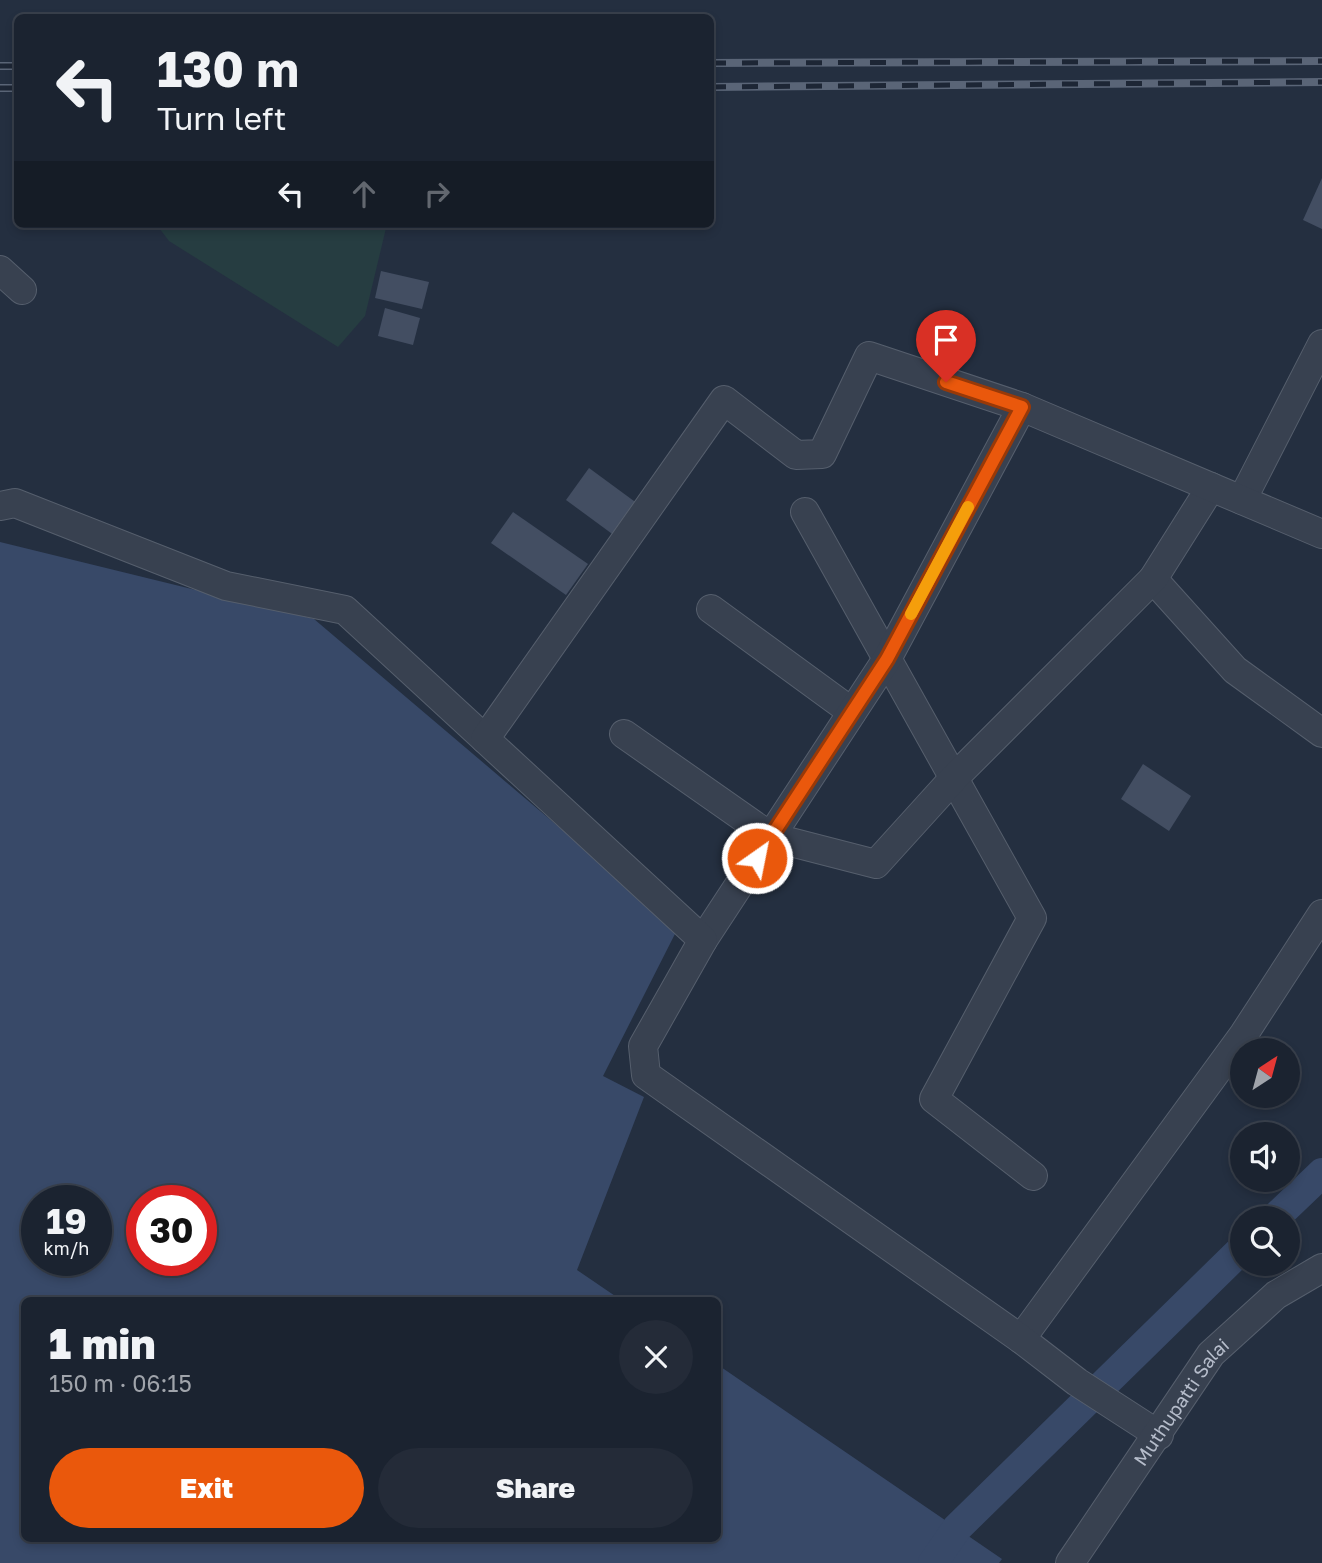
<!DOCTYPE html>
<meta charset="utf-8">
<style>
body{margin:0;font-family:"Golos Text",sans-serif;background:#242b38;color:#f1f3f6;height:100vh;display:flex;flex-direction:column;font-size:26px;white-space:nowrap}
*{box-sizing:border-box;margin:0}
p{font-size:23px;color:#a0a4ab}
.icon{flex:none;width:38px;height:38px;fill:none;stroke:currentColor;stroke-width:2;stroke-linecap:round;stroke-linejoin:round}
.map{position:relative;flex:1;overflow:hidden}
.panel{position:absolute;left:21px;top:1297px;width:700px;height:245px;display:flex;flex-direction:column;background:#1b2330;border-radius:10px;box-shadow:0 4px 10px #0003,0 0 0 2px #39404c}
.panel>*{flex:none}
.top-card{position:absolute;left:14px;top:14px;width:700px;height:214px;border-radius:10px;box-shadow:0 4px 10px #0003,0 0 0 2px #39404c;background:#1b2330;color:#f1f3f6;overflow:hidden}
.needle{width:46px;rotate:36deg}
.buttons{position:absolute;left:1230px;top:1038px;display:grid;gap:14px}
.buttons a{display:grid;place-items:center;width:70px;height:70px;border-radius:50%;background:#1b2330;box-shadow:0 4px 10px #0003,0 0 0 2px #39404c;font-size:35px}
.speed{position:absolute;left:21px;top:1185px;display:flex;gap:14px;font-size:35px;font-weight:700;text-align:center}
.speed>*{display:grid;place-content:center;width:91px;height:91px;border-radius:50%;background:#1b2330;box-shadow:0 4px 10px #0003,0 0 0 2px #39404c;line-height:1}
.speed small{font-size:18px;font-weight:400}
.speed .limit{border:10px solid #d22;background:#fff;color:#111}
.pin{position:absolute;display:grid;place-items:center;width:60px;height:60px;color:#fff;margin:-72px -30px;border-radius:50% 50% 50% 0;rotate:-45deg;box-shadow:0 0 7px #0007}
.pin .icon{rotate:45deg}
.me{position:absolute;width:77px;margin:-38px;rotate:33deg;stroke-linejoin:round;filter:drop-shadow(0 0 5px #0008)}
.turn{display:flex;align-items:center;gap:24px;height:147px;padding:0 28px;font-size:32px}
.turn .icon{width:91px;height:91px;stroke-width:2.5}
.turn b{display:block;font-size:49px;line-height:60px}
.lanes{display:flex;align-items:center;height:66px;padding:0 28px;background:#0003;justify-content:center;gap:35px;direction:ltr}
.lanes .off{opacity:.35}
.round{display:grid;place-items:center;flex:none;width:74px;height:74px;border-radius:37px;background:#242b38}
.headline{display:flex;align-items:center;justify-content:space-between;height:119px;padding:0 28px}
h1{font-size:42px;font-weight:800;line-height:52px}
.primary-button{display:flex;gap:14px;margin-top:auto;padding:14px 28px}
.primary-button a{flex:1;height:80px;border-radius:42px;background:#ea580c;color:#fff;font-size:28px;font-weight:800;line-height:80px;text-align:center}
.primary-button a+a{background:#242b38;color:#f1f3f6}
.map>svg:first-child{display:block}
</style>
<div class="map">
<svg width="1322" height="1563" viewBox="0 0 1322 1563">
<rect width="100%" height="100%" fill="#242f40"/>
<path fill="#263d41" d="M 156,224 L 387,224 L 365,316 L 338,347 L 169,241 Z"/>
<path fill="#384968" fill-rule="evenodd" d="M 0,542 L 314,619 L 678,928 L 603,1076 L 644,1097 L 577,1270 L 621,1300 L 24,1300 L 24,1538 L 718,1538 L 718,1365 L 1002,1559 L 999,1563 L 0,1563 ZM 37,1200 L 96,1200 L 96,1260 L 37,1260 ZM 142,1200 L 201,1200 L 201,1260 L 142,1260 Z"/>
<g fill="none" stroke-linecap="round" stroke-linejoin="round">
<g stroke="#384968" stroke-width="30">
<path d="M 1275,1218 L 1322,1173"/>
<path d="M 933,1563 L 957,1528 L 1242,1249"/>
</g>
</g>
<g fill="#434e62">
<path d="M 1322,178 L 1322,229 L 1303,220 Z"/>
<rect x="492" y="224" width="31" height="6"/>
<path d="M 381,271 L 429,282 L 422,309 L 375,298 Z"/>
<path d="M 385,308 L 420,318 L 413,345 L 378,336 Z"/>
<path d="M 589,468 L 638,504 L 615,536 L 566,500 Z"/>
<path d="M 513,512 L 588,564 L 566,595 L 491,543 Z"/>
<path d="M 1143,764 L 1191,796 L 1169,831 L 1121,799 Z"/>
</g>
<g fill="none" stroke-linecap="round" stroke-linejoin="round">
<g stroke="#565f6d" stroke-width="30">
<g id="minor">
<path d="M 0,270 L 22,290"/>
<path d="M 1242,500 L 1322,344"/>
<path d="M 0,506 L 15,503 L 226,586 L 345,610 L 485,739"/>
<path d="M 805,512 L 1032,918 L 934,1099 L 1033,1176"/>
<path d="M 1153,579 L 1235,670 L 1322,733"/>
<path d="M 711,609 L 852,712"/>
<path d="M 624,734 L 771,837 L 876,864 L 954,778 L 1153,579 L 1211,487"/>
<path d="M 703,940 L 887,659 L 1022,407"/>
<path d="M 1021,1339 L 1244,1034 L 1322,914"/>
<path d="M 1159,1435 L 1077,1382 L 1021,1339 L 646,1075 L 643,1046 L 703,940 L 485,739 L 724,400 L 796,455 L 822,454 L 869,356 L 1022,407 L 1322,534"/>
<path id="s1" d="M 1070,1563 L 1211,1354 L 1276,1295 L 1322,1268"/>
</g>
</g>
<use href="#minor" stroke="#384150" stroke-width="28"/>
<g stroke="#5a6577" stroke-width="8">
<g id="rail">
<path d="M 710,63 L 1322,61"/>
<path d="M 0,66 L 18,66"/>
<path d="M 710,87 L 1322,82"/>
<path d="M 0,88 L 18,88"/>
</g>
</g>
<use href="#rail" stroke="#1d2635" stroke-width="5" stroke-dasharray="16" stroke-linecap="butt"/>
</g>
<g fill="none" stroke-linecap="round" stroke-linejoin="round">
<g stroke="#983908" stroke-width="18">
<path id="route" d="M 757,858 L 887,659 L 1022,407 L 946,382"/>
</g>
<use href="#route" stroke="#ea580c" stroke-width="12"/>
<path stroke="#f59e0b" stroke-width="12" d="M 911,614 L 968,507"/>
</g>
<g text-anchor="middle" dominant-baseline="central" stroke-width="5" stroke-linejoin="round" paint-order="stroke">
<g font-size="19" fill="#b5bcca" stroke="#1d2635">
<text stroke="none"><textPath href="#s1" startOffset="196">Muthupatti Salai</textPath></text>
</g>
</g>
</svg>
<div class="buttons">
<a><svg class="needle" viewBox="-14 -14 28 28"><path d="M0-13l5 13h-10z" fill="#e53935"/><path d="M0 13l5-13h-10z" fill="#a0a4ab"/></svg></a>
<a><svg class="icon" aria-label="sound" viewBox="0 0 24 24"><path d="M4 9h4l5-4v14l-5-4H4zM17 9q2 3 0 6"/></svg></a>
<a><svg class="icon" aria-label="search" viewBox="0 0 24 24"><circle cx="10" cy="10" r="6"/><path d="M15 15l6 6"/></svg></a>
</div>
<div class="speed"><div>19<small>km/h</small></div><div class="limit">30</div></div>
<div class="pin" style="left:946px;top:382px;background:#d93025"><svg class="icon" aria-label="arrive" viewBox="0 0 24 24"><path d="M6 21V4h12l-3 4 3 4H6"/></svg></div>
<svg class="me" style="left:757px;top:858px" viewBox="-20 -20 40 40"><circle r="17" fill="#ea580c" stroke="#fff" stroke-width="3"/><path d="M0-11L8 9 0 5-8 9z" fill="#fff"/></svg>
<div class="top-card">
<div class="turn"><svg class="icon" aria-label="left" viewBox="0 0 24 24"><path d="M17 20v-9H6M10 6l-5 5 5 5"/></svg><div><b>130 m</b>Turn left</div></div>
<div class="lanes"><svg class="icon" aria-label="left" viewBox="0 0 24 24"><path d="M17 20v-9H6M10 6l-5 5 5 5"/></svg><svg class="icon off" aria-label="ahead" viewBox="0 0 24 24"><path d="M12 20V5M6 11l6-6 6 6"/></svg><svg class="icon off" aria-label="right" viewBox="0 0 24 24"><path d="M7 20v-9h11M14 6l5 5-5 5"/></svg></div>
</div>
<section class="panel">
<div class="headline"><div><h1>1 min</h1><p>150 m · 06:15</p></div><a class="round"><svg class="icon" aria-label="close" viewBox="0 0 24 24"><path d="M6 6l12 12M18 6L6 18"/></svg></a></div>
<div class="primary-button"><a>Exit</a><a>Share</a></div>
</section>
</div>
